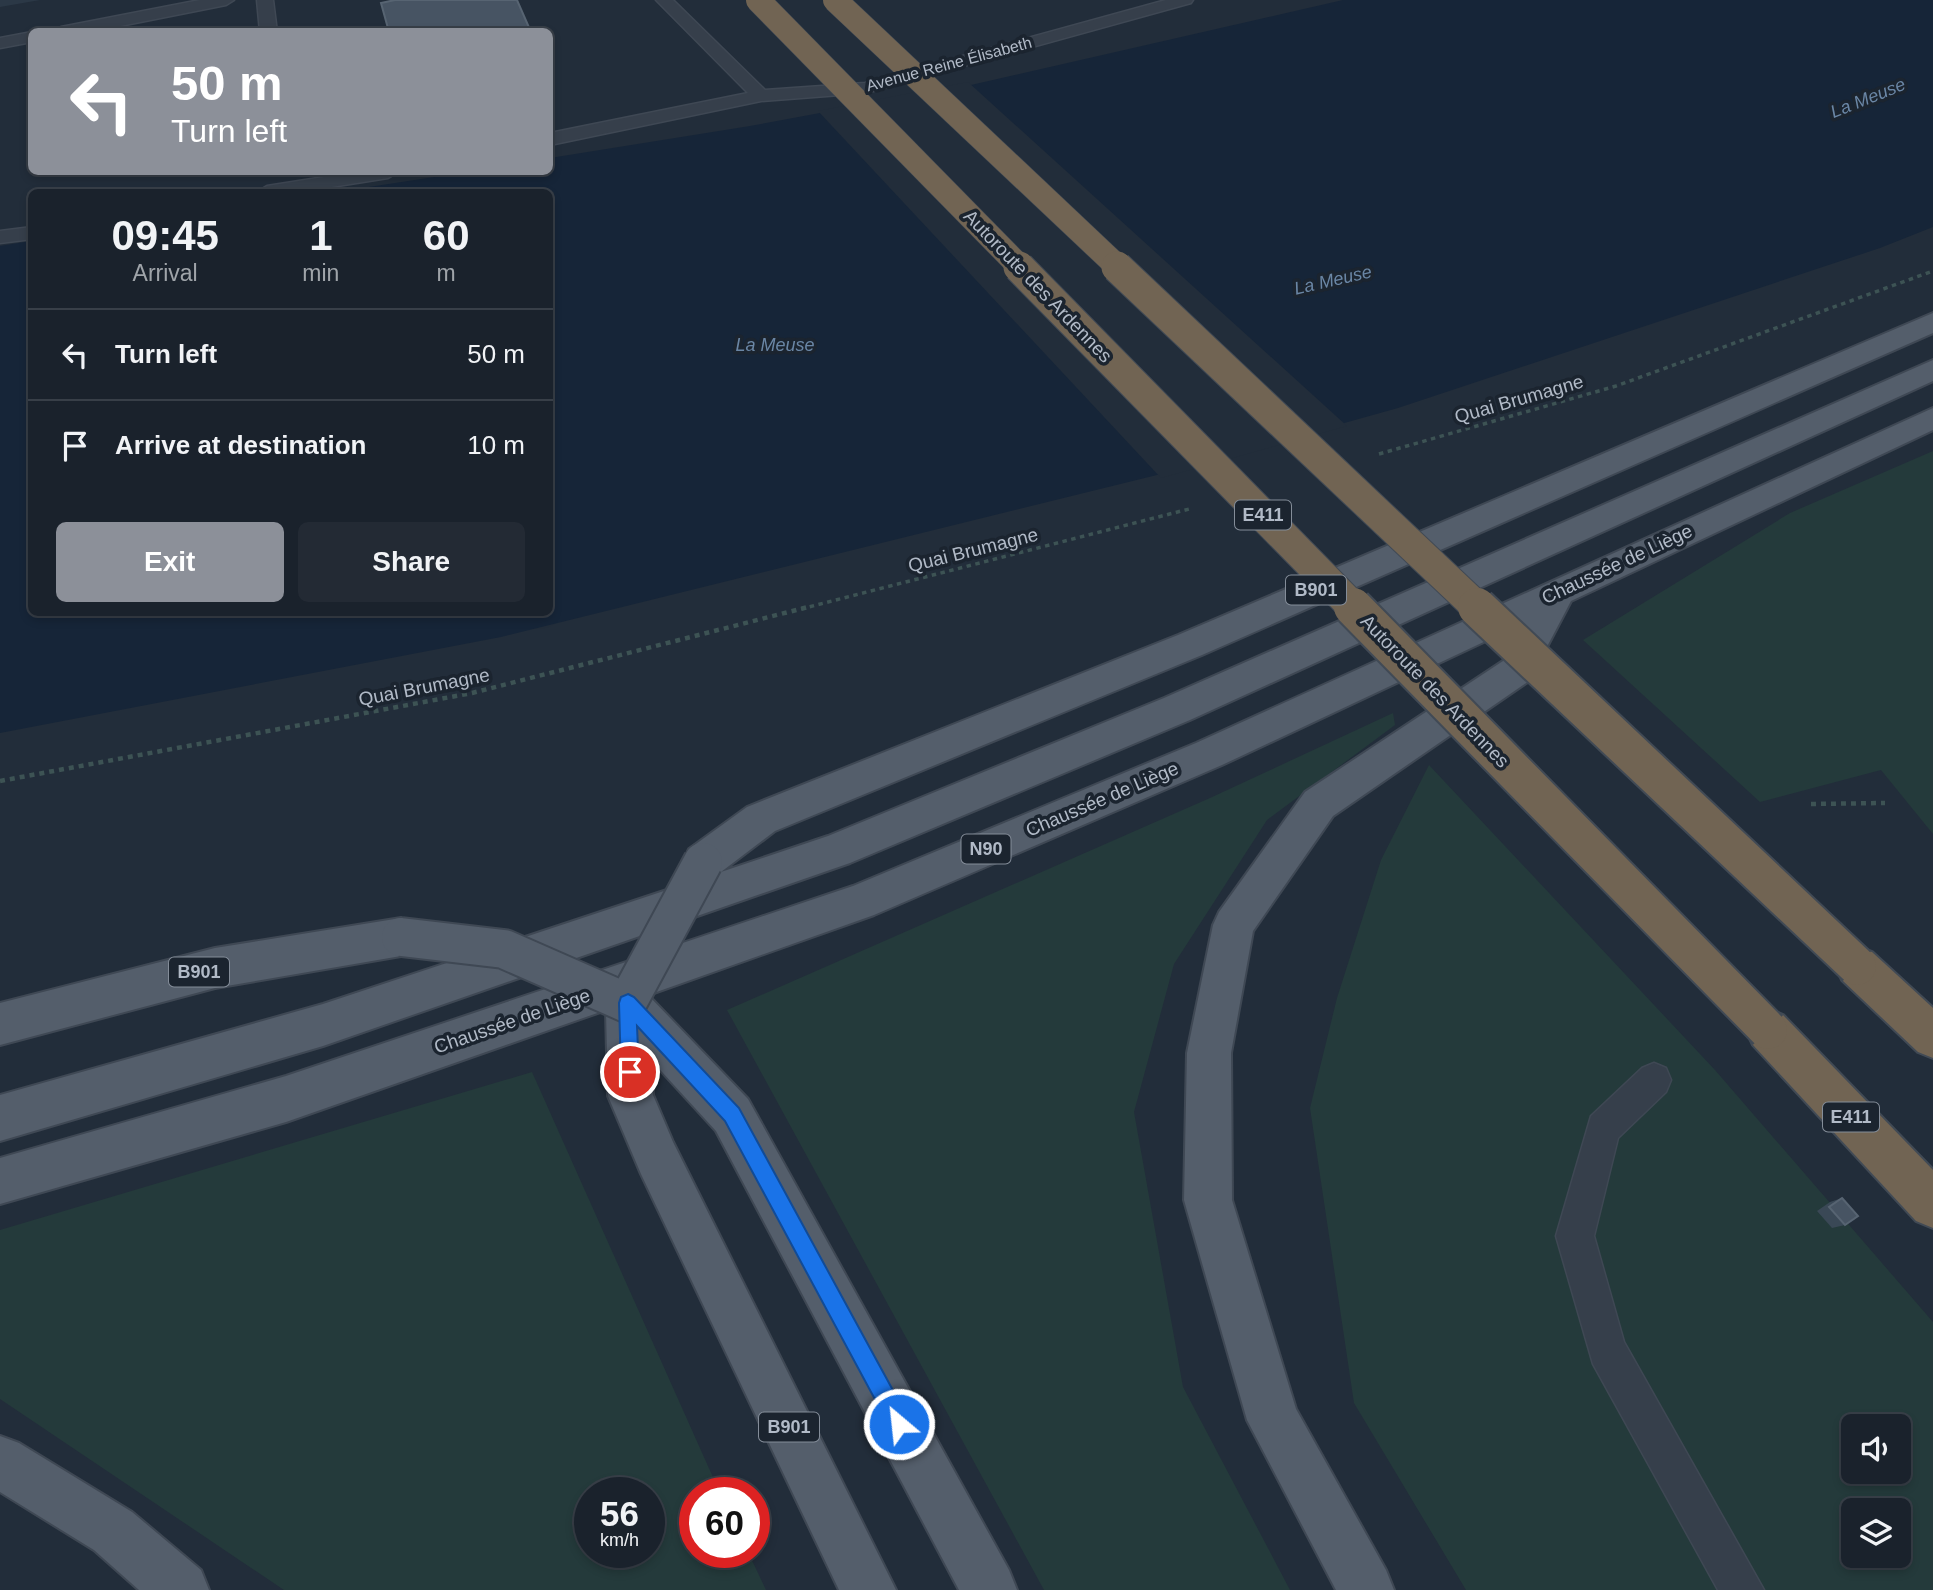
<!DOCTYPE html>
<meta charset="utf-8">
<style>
body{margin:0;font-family:Arial,sans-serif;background:#232a34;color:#f1f3f6;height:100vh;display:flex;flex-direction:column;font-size:26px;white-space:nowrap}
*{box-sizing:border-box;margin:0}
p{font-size:23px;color:#9fa4a9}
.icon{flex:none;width:38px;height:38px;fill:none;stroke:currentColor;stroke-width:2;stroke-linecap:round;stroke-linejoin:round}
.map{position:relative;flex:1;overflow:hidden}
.details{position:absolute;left:28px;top:189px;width:525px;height:427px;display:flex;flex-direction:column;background:#1a222c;border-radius:10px;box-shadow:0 4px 10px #0003,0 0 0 2px #383f48}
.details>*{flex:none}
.banner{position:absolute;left:28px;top:28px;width:525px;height:147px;border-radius:10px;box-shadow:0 4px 10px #0003,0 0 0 2px #383f48;background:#8c9099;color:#fff;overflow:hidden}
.buttons{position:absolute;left:1841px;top:1414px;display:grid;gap:14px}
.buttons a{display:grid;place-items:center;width:70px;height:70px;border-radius:10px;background:#1a222c;box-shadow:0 4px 10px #0003,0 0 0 2px #383f48;font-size:35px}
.speed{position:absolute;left:574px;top:1477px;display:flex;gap:14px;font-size:35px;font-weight:700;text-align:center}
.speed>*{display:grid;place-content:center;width:91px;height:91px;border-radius:50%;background:#1a222c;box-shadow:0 4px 10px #0003,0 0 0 2px #383f48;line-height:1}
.speed small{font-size:18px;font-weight:400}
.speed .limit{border:10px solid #d22;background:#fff;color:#111}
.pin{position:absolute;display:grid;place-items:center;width:60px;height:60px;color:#fff;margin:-30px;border:4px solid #fff;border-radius:50%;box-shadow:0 2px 7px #0007}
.me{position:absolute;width:77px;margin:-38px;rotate:332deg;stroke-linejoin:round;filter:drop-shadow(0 0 5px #0008)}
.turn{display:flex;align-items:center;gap:24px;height:147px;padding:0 28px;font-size:32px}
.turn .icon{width:91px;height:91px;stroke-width:2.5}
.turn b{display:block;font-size:49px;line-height:60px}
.eta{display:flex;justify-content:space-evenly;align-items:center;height:119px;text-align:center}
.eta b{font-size:42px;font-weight:800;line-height:49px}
.action{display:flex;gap:14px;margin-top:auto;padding:14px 28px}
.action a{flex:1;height:80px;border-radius:10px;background:#8c9099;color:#fff;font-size:28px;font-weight:800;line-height:80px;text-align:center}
.action a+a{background:#232a34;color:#f1f3f6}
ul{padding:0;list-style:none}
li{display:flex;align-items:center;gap:21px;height:91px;padding:0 28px;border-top:2px solid #383f48}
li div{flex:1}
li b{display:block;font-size:26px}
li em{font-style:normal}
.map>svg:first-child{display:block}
</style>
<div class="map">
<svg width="1933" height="1590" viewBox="0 0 1933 1590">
<rect width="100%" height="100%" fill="#222d3a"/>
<g fill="#243a3b" fill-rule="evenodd">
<path d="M 1933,451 L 1933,834 L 1881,770 L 1760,802 L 1583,640 L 1790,513 Z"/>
<path d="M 1393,713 L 1395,725 L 1267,820 L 1174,964 L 1134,1112 L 1183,1387 L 1290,1590 L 1044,1590 L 727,1010 L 1210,798 Z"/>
<path d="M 1429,765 L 1715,1070 L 1933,1322 L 1933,1590 L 1466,1590 L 1354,1403 L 1310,1108 L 1337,998 L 1381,860 ZM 1853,1426 L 1899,1426 L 1899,1472 L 1853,1472 ZM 1853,1510 L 1899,1510 L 1899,1556 L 1853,1556 Z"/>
<path d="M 532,1072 L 720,1493 L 695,1493 L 695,1552 L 748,1552 L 766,1590 L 284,1590 L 0,1399 L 0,1230 ZM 590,1493 L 649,1493 L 649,1552 L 590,1552 Z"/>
</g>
<path fill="#162538" d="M 1343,0 L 1933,0 L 1933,227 L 1880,248 L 1398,408 L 1161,474 L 501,637 L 0,733 L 0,246 L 31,241 L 32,612 L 550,612 L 550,192 L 336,192 L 467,172 L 550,172 L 550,158 L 750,126 L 971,85 Z"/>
<path fill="#222d3a" d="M 968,82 L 1347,426 L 1161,478 L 818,111 Z"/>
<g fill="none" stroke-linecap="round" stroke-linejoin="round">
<g stroke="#3f4854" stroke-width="3">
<g id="service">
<path d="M 200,0 L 234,0 L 226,5 L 90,32 L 53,32 L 61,27 Z"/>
<path d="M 257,0 L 273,0 L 277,32 L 260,32 Z"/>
<path d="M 656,0 L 673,0 L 765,90 L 865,83 L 1166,0 L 1193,0 L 1191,3 L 866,93 L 761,101 L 550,145 L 550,133 L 748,93 Z"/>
<path d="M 32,32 L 32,42 L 0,48 L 0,38 Z"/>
<path d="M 356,172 L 398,172 L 388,178 L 300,192 L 257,192 L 267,186 Z"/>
<path d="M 32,227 L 32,239 L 0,243 L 0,231 Z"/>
<path d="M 1654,1063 L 1666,1068 L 1671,1080 L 1666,1092 L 1618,1138 L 1594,1236 L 1624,1342 L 1764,1590 L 1718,1590 L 1593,1364 L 1556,1236 L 1591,1116 L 1642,1068 Z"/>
</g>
</g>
<g stroke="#3f4854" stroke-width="4">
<g id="primary">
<path d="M 1933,313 L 1933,333 L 1202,655 L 775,831 L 721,872 L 828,836 L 1164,698 L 1933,360 L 1933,381 L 1190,720 L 850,863 L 323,1046 L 0,1141 L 0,1095 L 323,1004 L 700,879 L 689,875 L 683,862 L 689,849 L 747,807 L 1178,635 Z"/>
<path d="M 1933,408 L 1933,430 L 1571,601 L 1529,681 L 1333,816 L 1253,931 L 1231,1053 L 1232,1200 L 1296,1409 L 1386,1570 L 1394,1590 L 1336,1590 L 1247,1420 L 1184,1200 L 1187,1053 L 1213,925 L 1219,912 L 1305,792 L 1503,661 L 1524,623 L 1222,765 L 874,915 L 648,995 L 748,1099 L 1009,1570 L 1017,1590 L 959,1590 L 716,1131 L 652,1061 L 653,1095 L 673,1142 L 896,1590 L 839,1590 L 641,1174 L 608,1096 L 606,1010 L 286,1122 L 0,1204 L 0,1158 L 286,1076 L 853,886 L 1196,743 Z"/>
<path d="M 401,918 L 416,923 L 422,937 L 416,951 L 401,956 L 215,988 L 0,1045 L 0,1003 L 215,948 Z"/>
<path d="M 0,1436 L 19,1443 L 132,1512 L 201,1570 L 209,1590 L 139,1590 L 94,1550 L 0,1492 Z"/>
</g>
</g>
<g stroke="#414a55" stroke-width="4">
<g id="motorway">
<path d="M 1857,946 L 1872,952 L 1933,1008 L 1933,1058 L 1918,1052 L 1842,980 L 1836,966 L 1842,952 Z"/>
<path d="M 1768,1009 L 1783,1015 L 1933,1170 L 1933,1228 L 1916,1221 L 1753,1045 L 1746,1030 L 1753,1015 Z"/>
</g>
</g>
<g stroke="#3d5354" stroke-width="3.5" stroke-dasharray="4.5 4.5" stroke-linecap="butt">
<path d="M 1379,454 L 1616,386 L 1933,271"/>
<path d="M 801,609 L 1193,508"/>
</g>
<g stroke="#3d5354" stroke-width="4.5" stroke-dasharray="5 5" stroke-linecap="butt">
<path d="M 0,781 L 472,693 L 808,607"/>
<path d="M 1811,804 L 1885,803"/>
</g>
<use href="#service" fill="#363f4b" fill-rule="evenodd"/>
<use href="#primary" fill="#545e6b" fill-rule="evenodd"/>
<use href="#motorway" fill="#716453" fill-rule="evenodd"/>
<g stroke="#3f4854" stroke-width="42" stroke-linecap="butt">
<path id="primary-bridge" d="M 401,937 L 504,949 L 627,1003 L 703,862"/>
</g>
<g stroke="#414a55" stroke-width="25" stroke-linecap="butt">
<g id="motorway-bridge-far2">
<path d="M 758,0 L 1021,268"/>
<path d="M 835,0 L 1119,268"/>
</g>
</g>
<g stroke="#414a55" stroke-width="33" stroke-linecap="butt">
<g id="motorway-bridge-far1">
<path d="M 1019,267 L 1355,609"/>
<path d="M 1117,267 L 1479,609"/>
</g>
</g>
<g stroke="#414a55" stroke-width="42" stroke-linecap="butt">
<g id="motorway-bridge">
<path d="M 1353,607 L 1768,1030"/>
<path d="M 1477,607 L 1857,966"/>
</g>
</g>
<use href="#primary-bridge" stroke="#545e6b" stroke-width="38"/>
<use href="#motorway-bridge-far2" stroke="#716453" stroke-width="24"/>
<use href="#motorway-bridge-far1" stroke="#716453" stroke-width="31"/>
<use href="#motorway-bridge" stroke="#716453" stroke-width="38"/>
</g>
<path fill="#3a4856" d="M 1842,1198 L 1845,1225 L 1832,1228 L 1817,1211 L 1830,1202 Z"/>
<path fill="#2b3846" d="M 0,0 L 40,0 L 0,7 Z"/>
<g fill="#475463" stroke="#576472" stroke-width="2">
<path d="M 395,0 L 517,0 L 531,32 L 389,32 L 381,3 Z"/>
<path d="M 1842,1198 L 1858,1216 L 1845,1225 L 1829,1207 Z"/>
</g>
<path fill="#1a73e8" stroke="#114b97" stroke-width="2" d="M 628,994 L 634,997 L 739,1108 L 907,1416 L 910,1424 L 907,1431 L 899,1434 L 892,1431 L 725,1121 L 637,1026 L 639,1072 L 637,1079 L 630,1082 L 624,1079 L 621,1072 L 619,1003 L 621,997 Z"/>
<g text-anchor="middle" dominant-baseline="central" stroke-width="7" stroke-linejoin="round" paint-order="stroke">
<g font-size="16" fill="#b1bac7" stroke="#1b242f">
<text transform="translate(949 64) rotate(-15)">Avenue Reine Élisabeth</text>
</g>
<g font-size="18" font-style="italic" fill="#6a86a5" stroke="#1b242f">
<text transform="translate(1868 98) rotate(-22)">La Meuse</text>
<text transform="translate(1333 280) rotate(-13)">La Meuse</text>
<text x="775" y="345">La Meuse</text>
</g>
<g fill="#1b242f" stroke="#848d99" stroke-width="2">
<rect x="1235" y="500.5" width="56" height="29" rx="5"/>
<rect x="1286" y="575.5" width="60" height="29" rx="5"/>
<rect x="961.5" y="834.5" width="49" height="29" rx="5"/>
<rect x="169" y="957.5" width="60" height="29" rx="5"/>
<rect x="1823" y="1102.5" width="56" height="29" rx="5"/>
<rect x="759" y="1412.5" width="60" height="29" rx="5"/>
</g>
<g font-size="18" font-weight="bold" fill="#b1bac7">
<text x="1263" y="515">E411</text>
<text x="1316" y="590">B901</text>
<text x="986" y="849">N90</text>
<text x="199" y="972">B901</text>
<text x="1851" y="1117">E411</text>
<text x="789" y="1427">B901</text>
</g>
<g font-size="19" fill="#b1bac7" stroke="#1b242f">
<text transform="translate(1038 286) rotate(46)">Autoroute des Ardennes</text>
<text transform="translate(1519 399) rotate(-16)">Quai Brumagne</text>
<text transform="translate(973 550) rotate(-14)">Quai Brumagne</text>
<text transform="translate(1617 564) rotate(-25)">Chaussée de Liège</text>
<text transform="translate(424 687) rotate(-11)">Quai Brumagne</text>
<text transform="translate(1435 691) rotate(46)">Autoroute des Ardennes</text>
<text transform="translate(1102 799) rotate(-23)">Chaussée de Liège</text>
<text transform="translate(512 1021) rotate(-19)">Chaussée de Liège</text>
</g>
</g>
</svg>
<div class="buttons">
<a><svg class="icon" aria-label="sound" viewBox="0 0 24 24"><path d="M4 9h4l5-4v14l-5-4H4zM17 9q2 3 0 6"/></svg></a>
<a><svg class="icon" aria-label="layers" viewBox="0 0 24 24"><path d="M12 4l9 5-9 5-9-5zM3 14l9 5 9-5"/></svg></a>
</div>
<div class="speed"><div>56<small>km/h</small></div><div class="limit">60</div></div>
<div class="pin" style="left:630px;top:1072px;background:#d93025"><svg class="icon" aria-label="arrive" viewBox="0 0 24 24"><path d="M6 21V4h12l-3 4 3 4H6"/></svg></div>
<svg class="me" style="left:899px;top:1424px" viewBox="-20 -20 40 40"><circle r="17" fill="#1a73e8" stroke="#fff" stroke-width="3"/><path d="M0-11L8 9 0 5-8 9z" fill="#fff"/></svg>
<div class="banner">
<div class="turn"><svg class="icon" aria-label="left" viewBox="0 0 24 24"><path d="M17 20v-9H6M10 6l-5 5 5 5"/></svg><div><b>50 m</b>Turn left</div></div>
</div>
<section class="details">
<div class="eta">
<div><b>09:45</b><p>Arrival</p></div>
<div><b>1</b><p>min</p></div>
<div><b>60</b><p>m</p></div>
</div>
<ul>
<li><svg class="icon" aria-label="left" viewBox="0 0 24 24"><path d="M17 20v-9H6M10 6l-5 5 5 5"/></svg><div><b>Turn left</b></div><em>50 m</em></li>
<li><svg class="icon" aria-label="arrive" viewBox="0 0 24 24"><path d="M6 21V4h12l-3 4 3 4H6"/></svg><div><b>Arrive at destination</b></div><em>10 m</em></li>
</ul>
<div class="action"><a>Exit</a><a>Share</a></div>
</section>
</div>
